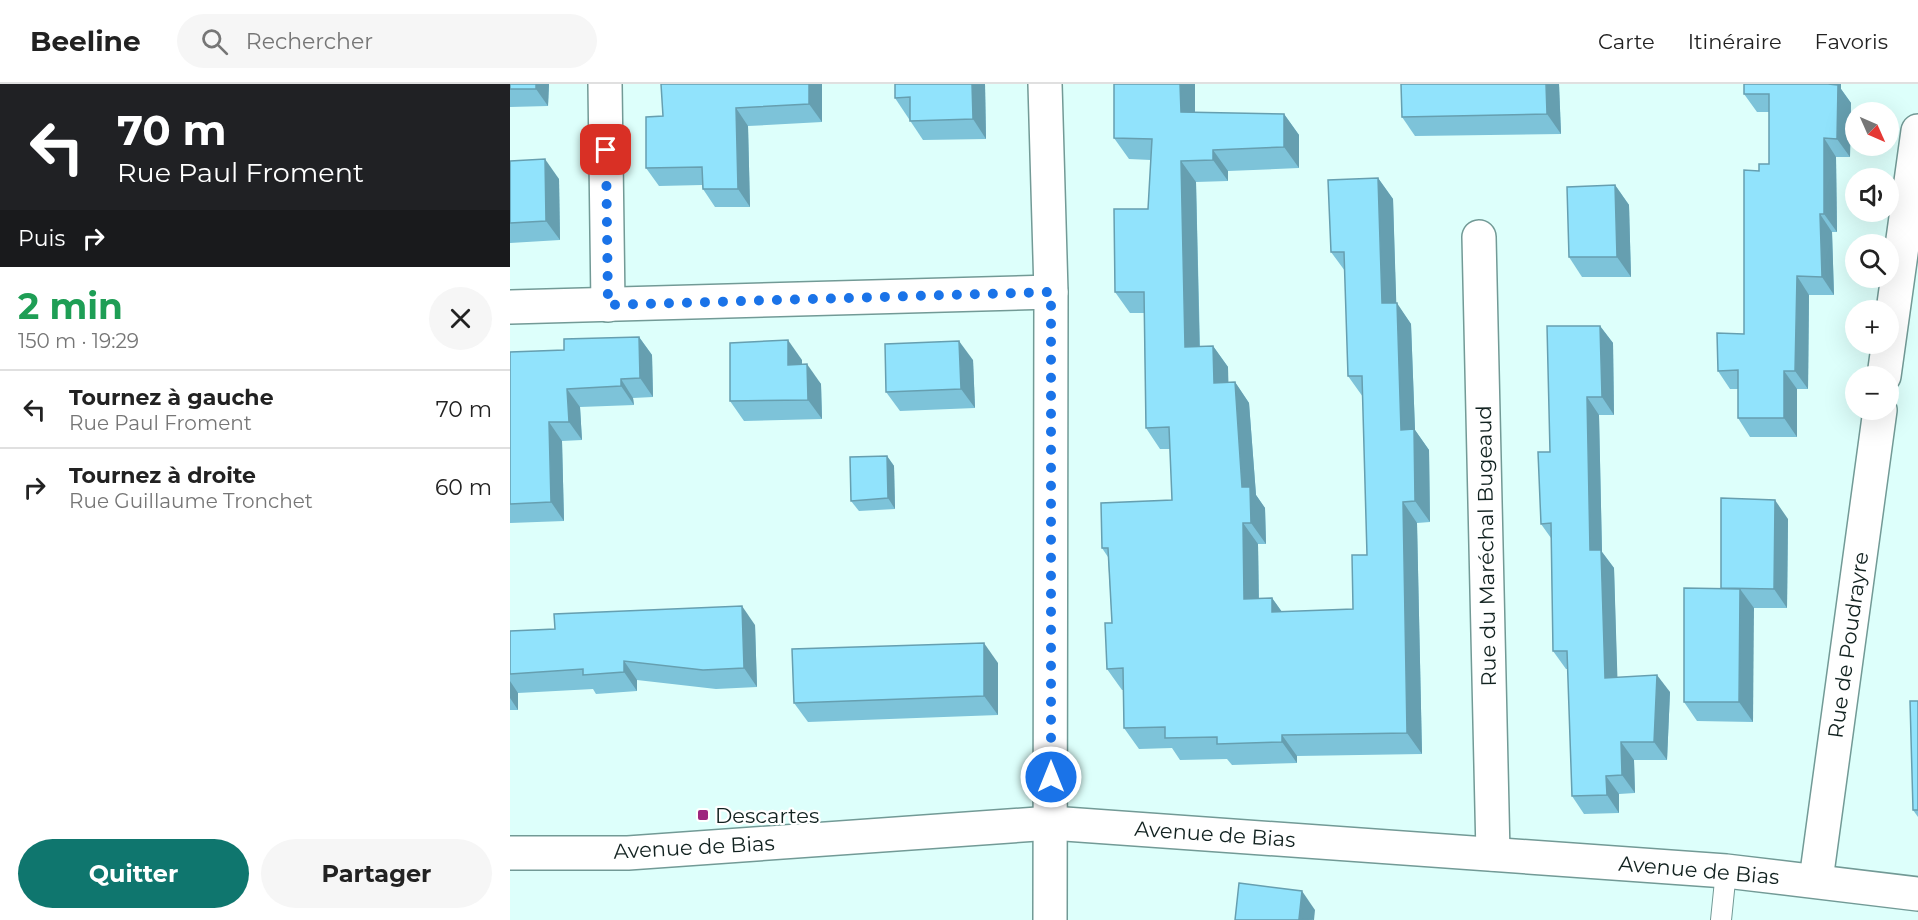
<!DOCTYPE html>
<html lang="fr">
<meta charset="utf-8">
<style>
body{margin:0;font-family:Montserrat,sans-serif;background:#f6f6f6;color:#222;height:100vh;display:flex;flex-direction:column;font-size:22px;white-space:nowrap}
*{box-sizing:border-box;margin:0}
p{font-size:20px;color:#767676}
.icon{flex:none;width:33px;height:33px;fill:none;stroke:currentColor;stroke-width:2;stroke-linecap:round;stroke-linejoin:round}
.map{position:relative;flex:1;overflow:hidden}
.panel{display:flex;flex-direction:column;background:#fff;width:510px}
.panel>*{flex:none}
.hud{background:#202124;color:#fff;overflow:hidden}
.needle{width:39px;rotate:135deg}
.tools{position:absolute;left:1335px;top:18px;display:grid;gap:12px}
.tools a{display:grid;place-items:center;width:54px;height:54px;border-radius:50%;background:#fff;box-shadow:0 6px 24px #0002;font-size:30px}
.pin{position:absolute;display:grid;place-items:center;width:51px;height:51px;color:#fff;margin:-26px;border-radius:12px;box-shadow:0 3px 9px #0006}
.me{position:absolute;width:66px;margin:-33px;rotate:0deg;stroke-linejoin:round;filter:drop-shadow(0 0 4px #0008)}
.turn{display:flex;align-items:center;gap:21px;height:126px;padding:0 18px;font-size:27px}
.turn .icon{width:78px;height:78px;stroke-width:2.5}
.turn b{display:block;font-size:42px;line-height:51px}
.then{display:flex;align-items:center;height:57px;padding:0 18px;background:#0003;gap:12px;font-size:22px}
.round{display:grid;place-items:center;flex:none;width:63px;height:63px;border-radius:32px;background:#f6f6f6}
.headline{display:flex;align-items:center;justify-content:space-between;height:102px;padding:0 18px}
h1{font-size:36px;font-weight:700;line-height:45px;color:#1e9e55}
.primary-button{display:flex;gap:12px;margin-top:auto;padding:12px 18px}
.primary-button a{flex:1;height:69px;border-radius:36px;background:#0f766e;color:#fff;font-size:24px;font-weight:700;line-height:69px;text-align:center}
.primary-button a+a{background:#f6f6f6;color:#222}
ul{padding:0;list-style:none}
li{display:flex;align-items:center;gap:18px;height:78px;padding:0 18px;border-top:2px solid #e0e0e0}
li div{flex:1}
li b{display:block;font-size:22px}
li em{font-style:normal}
header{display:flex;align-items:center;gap:36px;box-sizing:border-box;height:84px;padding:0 30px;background:#fff;border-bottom:2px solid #e0e0e0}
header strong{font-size:28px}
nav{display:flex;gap:33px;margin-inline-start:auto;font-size:21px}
.search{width:420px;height:54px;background:#f6f6f6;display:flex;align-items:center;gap:15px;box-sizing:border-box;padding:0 21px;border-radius:33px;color:#767676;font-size:22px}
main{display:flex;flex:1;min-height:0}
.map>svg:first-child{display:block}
</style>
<header>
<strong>Beeline</strong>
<div class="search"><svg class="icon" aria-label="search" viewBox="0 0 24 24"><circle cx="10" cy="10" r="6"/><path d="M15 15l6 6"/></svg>Rechercher</div>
<nav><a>Carte</a><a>Itinéraire</a><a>Favoris</a></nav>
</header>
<main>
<section class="panel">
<div class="hud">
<div class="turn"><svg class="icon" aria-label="left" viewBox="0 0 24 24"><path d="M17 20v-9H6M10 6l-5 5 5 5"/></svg><div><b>70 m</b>Rue Paul Froment</div></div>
<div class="then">Puis<svg class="icon" aria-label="right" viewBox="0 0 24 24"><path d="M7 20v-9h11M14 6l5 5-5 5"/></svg></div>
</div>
<div class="headline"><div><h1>2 min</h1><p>150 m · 19:29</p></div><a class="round"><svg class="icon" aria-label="close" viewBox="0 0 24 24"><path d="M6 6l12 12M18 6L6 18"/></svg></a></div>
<ul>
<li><svg class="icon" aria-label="left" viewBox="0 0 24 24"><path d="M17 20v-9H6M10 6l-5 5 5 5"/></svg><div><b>Tournez à gauche</b><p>Rue Paul Froment</p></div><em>70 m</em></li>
<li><svg class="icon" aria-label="right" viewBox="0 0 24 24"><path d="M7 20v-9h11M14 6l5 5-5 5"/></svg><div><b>Tournez à droite</b><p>Rue Guillaume Tronchet</p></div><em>60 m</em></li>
</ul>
<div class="primary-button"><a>Quitter</a><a>Partager</a></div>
</section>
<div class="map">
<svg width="1408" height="836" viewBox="0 0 1408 836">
<rect width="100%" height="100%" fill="#ddfffb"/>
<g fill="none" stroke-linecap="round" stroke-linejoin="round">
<g stroke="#729a96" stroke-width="22">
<path id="service" d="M 1211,836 L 1216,787"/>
</g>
<g stroke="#729a96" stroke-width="36">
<g id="minor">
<path d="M 95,0 L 98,221"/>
<path d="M 535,0 L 541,208 L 540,836"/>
<path d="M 969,153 L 983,770"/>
<path d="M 0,223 L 541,208"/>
<path d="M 1374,292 L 1408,47"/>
<path d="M 1306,796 L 1370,326"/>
</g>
</g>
<g stroke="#729a96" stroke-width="36">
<path id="tertiary" d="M 0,769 L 118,769 L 541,739 L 1216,787 L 1408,810"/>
</g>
<use href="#service" stroke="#fff" stroke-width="20"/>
<use href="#minor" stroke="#fff" stroke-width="33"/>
<use href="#tertiary" stroke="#fff" stroke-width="33"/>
</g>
<g fill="#7dc3d9">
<path d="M 0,0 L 39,0 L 38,22 L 0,23 Z"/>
<path d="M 312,0 L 312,38 L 238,42 L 240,123 L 205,123 L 193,105 L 192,101 L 149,102 L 136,84 L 153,32 Z"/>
<path d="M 475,0 L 476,55 L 413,56 L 385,14 Z"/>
<path d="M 604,0 L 685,0 L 685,29 L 774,30 L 789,51 L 789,84 L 718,87 L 718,97 L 686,98 L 690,262 L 703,262 L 718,283 L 718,298 L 725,298 L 739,319 L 746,411 L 755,424 L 756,460 L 748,460 L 749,514 L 762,514 L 772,528 L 843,525 L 857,471 L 853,313 L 838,292 L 835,187 L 821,168 L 868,94 L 883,115 L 886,219 L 901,240 L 905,346 L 919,366 L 920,438 L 907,439 L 912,670 L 787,672 L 787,679 L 722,681 L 717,675 L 670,676 L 662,664 L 629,665 L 614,644 L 613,606 L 612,606 L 597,585 L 602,539 L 598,473 L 592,464 L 662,416 L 660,365 L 650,365 L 636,344 L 634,229 L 620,229 L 605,208 L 638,125 L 641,76 L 619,75 L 604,54 Z"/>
<path d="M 1049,0 L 1051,50 L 905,52 L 892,33 Z"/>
<path d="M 1331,5 L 1341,19 L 1340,73 L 1326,73 L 1327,148 L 1322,148 L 1324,211 L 1299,211 L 1298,305 L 1287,305 L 1287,353 L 1240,353 L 1228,334 L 1228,305 L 1220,305 L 1208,287 L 1234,250 L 1249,87 L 1259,80 L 1259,28 L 1247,28 L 1234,10 Z"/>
<path d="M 0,77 L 49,95 L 50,156 L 0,159 Z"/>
<path d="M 1105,101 L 1119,121 L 1121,193 L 1072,193 L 1059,173 Z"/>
<path d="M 1090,242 L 1103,259 L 1104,331 L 1089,331 L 1092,468 L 1104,484 L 1107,593 L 1160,608 L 1157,676 L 1124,676 L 1125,709 L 1109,710 L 1109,729 L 1074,730 L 1062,712 L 1058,585 L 1056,585 L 1043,567 L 1041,454 L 1031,440 L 1040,368 Z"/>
<path d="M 129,253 L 142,271 L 143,313 L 123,314 L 124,321 L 70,323 L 72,356 L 52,357 L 54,437 L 0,439 L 0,268 L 54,266 Z"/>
<path d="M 292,276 L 292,280 L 311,300 L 312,335 L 234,337 L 220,317 Z"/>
<path d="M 463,276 L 465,324 L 390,327 L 376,308 Z"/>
<path d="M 377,372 L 384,382 L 385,425 L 349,427 L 341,417 Z"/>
<path d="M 1278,435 L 1277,524 L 1243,524 L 1243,638 L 1187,637 L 1174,618 L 1211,505 Z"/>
<path d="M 245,541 L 247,603 L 206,605 L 127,596 L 127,607 L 86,610 L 83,605 L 8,609 L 8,626 L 0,626 L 0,547 Z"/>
<path d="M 488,579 L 488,631 L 298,638 L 284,619 Z"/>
<path d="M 1408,617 L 1408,733 L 1403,726 Z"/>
</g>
<g fill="#669fb0">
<path d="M 26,0 L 39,0 L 38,22 L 26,5 Z"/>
<path d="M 299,0 L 312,0 L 312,38 L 299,20 Z"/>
<path d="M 462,0 L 475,0 L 476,55 L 463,35 Z"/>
<path d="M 670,0 L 685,0 L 685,50 L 671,28 Z"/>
<path d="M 1036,0 L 1049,0 L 1051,50 L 1037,30 Z"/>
<path d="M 1318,0 L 1331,0 L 1331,5 L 1341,19 L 1340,73 L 1327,55 Z"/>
<path d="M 226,24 L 238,42 L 240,123 L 228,105 Z"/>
<path d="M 774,30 L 789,51 L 789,84 L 774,63 Z"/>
<path d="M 1314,54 L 1326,73 L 1327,148 L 1314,130 Z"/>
<path d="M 703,66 L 718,87 L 718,97 L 703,76 Z"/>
<path d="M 35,75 L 49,95 L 50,156 L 36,137 Z"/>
<path d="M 671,77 L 686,98 L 690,284 L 675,263 Z"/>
<path d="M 868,94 L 883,115 L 887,241 L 872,219 Z"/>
<path d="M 1105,101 L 1119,121 L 1121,193 L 1107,173 Z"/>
<path d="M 1310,130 L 1322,148 L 1324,211 L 1312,193 Z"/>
<path d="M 1287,192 L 1299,211 L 1298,305 L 1285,287 Z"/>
<path d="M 887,219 L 901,240 L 905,346 L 919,366 L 920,438 L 905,417 L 891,346 Z"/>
<path d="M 1090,242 L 1103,259 L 1104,331 L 1092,313 Z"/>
<path d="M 129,253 L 142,271 L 143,313 L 130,294 Z"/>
<path d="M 278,256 L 292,276 L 292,300 L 278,281 Z"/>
<path d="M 449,257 L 463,276 L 465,324 L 451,305 Z"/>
<path d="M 703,262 L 718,283 L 719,320 L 704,299 Z"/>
<path d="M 297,280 L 311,300 L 312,335 L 298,316 Z"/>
<path d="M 1274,287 L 1287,305 L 1287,353 L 1274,334 Z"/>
<path d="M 111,295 L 123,314 L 124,321 L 111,302 Z"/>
<path d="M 725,298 L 739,319 L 746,411 L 755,424 L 756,460 L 741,439 L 732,403 Z"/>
<path d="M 57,305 L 70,323 L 72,356 L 59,338 Z"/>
<path d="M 1077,313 L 1089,331 L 1092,468 L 1104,484 L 1108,612 L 1095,594 L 1080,466 Z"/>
<path d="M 39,338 L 52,357 L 54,437 L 41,418 Z"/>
<path d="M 377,372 L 384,382 L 385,425 L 378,414 Z"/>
<path d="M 1265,416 L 1278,435 L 1277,524 L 1264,505 Z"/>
<path d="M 893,418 L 907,439 L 912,670 L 897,649 Z"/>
<path d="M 733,439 L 748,460 L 749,536 L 734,515 Z"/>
<path d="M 1230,505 L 1244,524 L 1243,638 L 1229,618 Z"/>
<path d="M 762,514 L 777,535 L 762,528 Z"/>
<path d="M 232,522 L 245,541 L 247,603 L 234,584 Z"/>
<path d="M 474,559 L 488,579 L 488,631 L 474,612 Z"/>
<path d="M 114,577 L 127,596 L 127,607 L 114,588 Z"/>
<path d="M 1147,591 L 1160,608 L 1157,676 L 1144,658 Z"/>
<path d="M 0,597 L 8,609 L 8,626 L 0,614 Z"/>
<path d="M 772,651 L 787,672 L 787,679 L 772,658 Z"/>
<path d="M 1111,658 L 1124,676 L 1125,709 L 1112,691 Z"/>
<path d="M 1096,692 L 1109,710 L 1109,729 L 1097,711 Z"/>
<path d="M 792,807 L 805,826 L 804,836 L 789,835 Z"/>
</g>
<g fill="#91e3fc" stroke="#669fb0" stroke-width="1.5">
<rect x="0" y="0" width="26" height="5"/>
<path d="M 151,0 L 299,0 L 299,20 L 226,24 L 228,105 L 193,105 L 192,83 L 136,84 L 136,33 L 153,32 Z"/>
<path d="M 385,0 L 462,0 L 463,35 L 400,37 L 400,13 L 385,14 Z"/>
<path d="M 604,0 L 670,0 L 671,28 L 774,30 L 774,63 L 703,66 L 703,76 L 671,77 L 675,263 L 703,262 L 704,299 L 725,298 L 732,403 L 740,403 L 741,439 L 733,439 L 734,515 L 762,514 L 762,528 L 843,525 L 842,471 L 857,471 L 852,292 L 838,292 L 834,168 L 821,168 L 818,96 L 868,94 L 872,219 L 887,219 L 891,346 L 904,345 L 905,417 L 893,418 L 897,649 L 772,651 L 772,658 L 707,660 L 707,653 L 655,654 L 655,643 L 614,644 L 613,584 L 597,585 L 595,539 L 602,539 L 598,464 L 592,464 L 591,419 L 662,416 L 659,343 L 636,344 L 634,208 L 605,208 L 604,125 L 638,125 L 642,55 L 604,54 Z"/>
<path d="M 891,0 L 1036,0 L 1037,30 L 892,33 Z"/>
<path d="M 1234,0 L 1318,0 L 1328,1 L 1327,55 L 1314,54 L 1314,130 L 1310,130 L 1312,193 L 1287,192 L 1285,287 L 1274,287 L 1274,334 L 1228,334 L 1228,286 L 1208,287 L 1207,249 L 1234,250 L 1234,86 L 1249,87 L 1249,80 L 1259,80 L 1259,10 L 1234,10 Z"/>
<path d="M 35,75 L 36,137 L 0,139 L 0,77 Z"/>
<path d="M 1105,101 L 1107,173 L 1059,173 L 1057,103 Z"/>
<path d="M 1037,242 L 1090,242 L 1092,313 L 1077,313 L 1080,466 L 1091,466 L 1095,594 L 1147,591 L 1144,658 L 1111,658 L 1112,691 L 1096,692 L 1097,711 L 1062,712 L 1057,567 L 1043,567 L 1041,439 L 1031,440 L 1028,368 L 1040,368 Z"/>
<path d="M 129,253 L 130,294 L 111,295 L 111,302 L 57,305 L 59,338 L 39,338 L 41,418 L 0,420 L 0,268 L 54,266 L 54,255 Z"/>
<path d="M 278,256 L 278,281 L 297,280 L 298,316 L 220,317 L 220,259 Z"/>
<path d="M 449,257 L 451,305 L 376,308 L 375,260 Z"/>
<path d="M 377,372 L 378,414 L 341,417 L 340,373 Z"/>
<path d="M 1211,414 L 1265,416 L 1264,505 L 1211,504 Z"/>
<path d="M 1174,504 L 1230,505 L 1229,618 L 1174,618 Z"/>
<path d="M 232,522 L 234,584 L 193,586 L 114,577 L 114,588 L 73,591 L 73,585 L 0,590 L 0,547 L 45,545 L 44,530 Z"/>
<path d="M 474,559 L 474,612 L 284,619 L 282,565 Z"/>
<path d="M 1400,617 L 1408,617 L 1408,726 L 1403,726 Z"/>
<path d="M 729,799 L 792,807 L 789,835 L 802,836 L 725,836 Z"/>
</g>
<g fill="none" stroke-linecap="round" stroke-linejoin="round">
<path stroke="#1a73e8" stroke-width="10" stroke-dasharray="0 18" d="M 96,66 L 98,221 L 541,208 L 541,693"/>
</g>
<rect fill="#9e257d" stroke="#fff" stroke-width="2" x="187" y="725" width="12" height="12" rx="3"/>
<g text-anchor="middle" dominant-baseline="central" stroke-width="4.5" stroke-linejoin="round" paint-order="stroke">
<g font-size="21" fill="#122220" stroke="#fff">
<text transform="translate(976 462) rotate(-91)">Rue du Maréchal Bugeaud</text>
<text transform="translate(1338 561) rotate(-82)">Rue de Poudrayre</text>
<text transform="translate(705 750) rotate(4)">Avenue de Bias</text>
<text transform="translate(184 763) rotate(-3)">Avenue de Bias</text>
<text transform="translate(1189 786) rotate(5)">Avenue de Bias</text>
</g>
<g font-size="21" fill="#122220" stroke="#fff" text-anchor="start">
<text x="205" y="731">Descartes</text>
</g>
</g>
</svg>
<div class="tools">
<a><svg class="needle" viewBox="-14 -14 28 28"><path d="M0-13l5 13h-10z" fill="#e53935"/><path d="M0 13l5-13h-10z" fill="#767676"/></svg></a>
<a><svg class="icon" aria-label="sound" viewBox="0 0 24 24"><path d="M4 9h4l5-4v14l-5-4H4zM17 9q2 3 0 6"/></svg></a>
<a><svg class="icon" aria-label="search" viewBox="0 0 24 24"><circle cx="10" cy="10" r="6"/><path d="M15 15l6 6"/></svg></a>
<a>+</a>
<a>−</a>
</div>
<div class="pin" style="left:96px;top:66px;background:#d93025"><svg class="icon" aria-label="arrive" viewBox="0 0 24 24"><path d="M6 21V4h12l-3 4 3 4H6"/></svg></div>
<svg class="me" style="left:541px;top:693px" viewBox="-20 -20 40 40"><circle r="17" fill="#1a73e8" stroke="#fff" stroke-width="3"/><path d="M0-11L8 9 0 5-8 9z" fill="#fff"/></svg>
</div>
</main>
